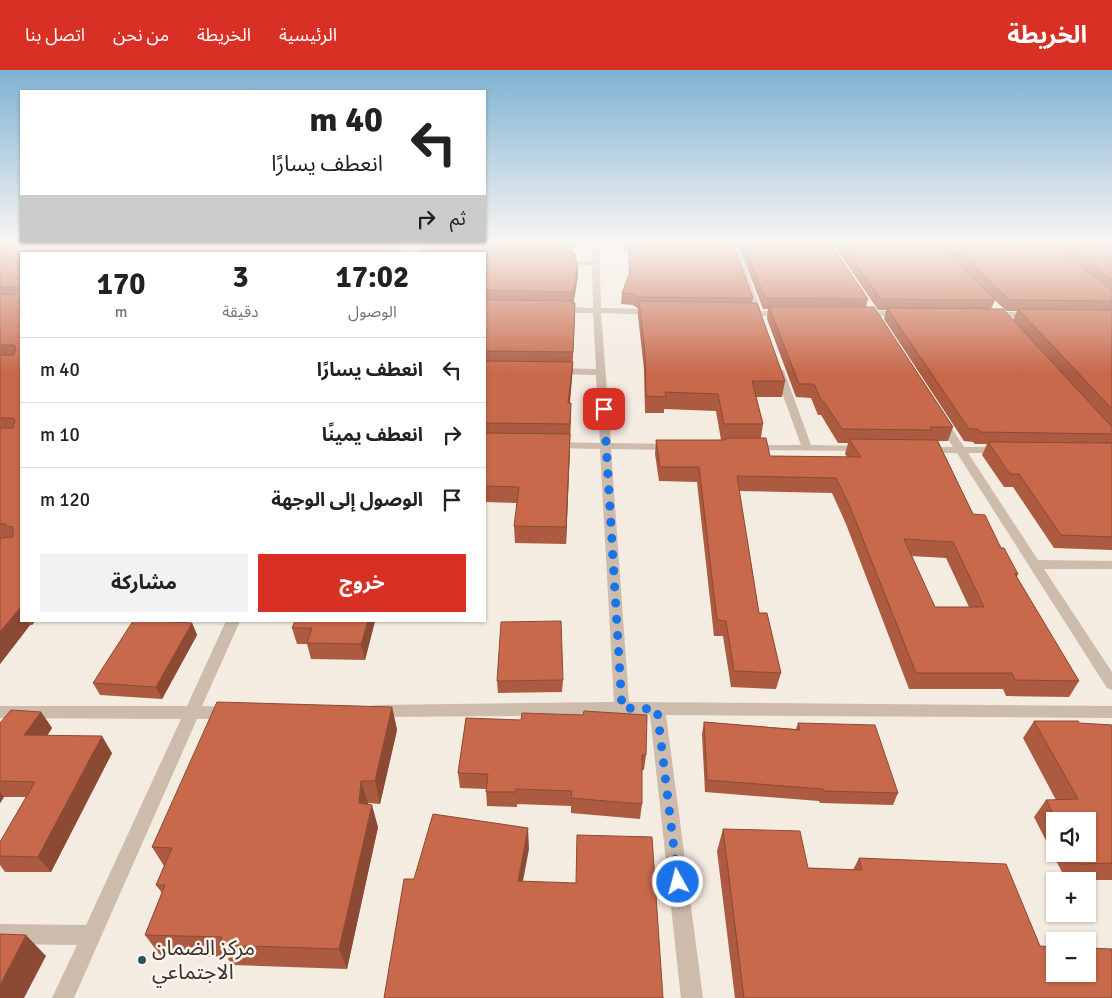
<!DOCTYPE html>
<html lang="ar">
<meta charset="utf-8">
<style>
body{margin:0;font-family:Signika,"Noto Sans Arabic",sans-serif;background:#f2f2f2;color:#222;direction:rtl;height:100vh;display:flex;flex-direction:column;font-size:19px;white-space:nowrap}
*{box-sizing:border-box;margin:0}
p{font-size:16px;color:#767676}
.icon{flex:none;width:28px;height:28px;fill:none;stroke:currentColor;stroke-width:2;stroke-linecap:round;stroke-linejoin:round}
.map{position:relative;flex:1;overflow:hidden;direction:ltr}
.side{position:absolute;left:20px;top:182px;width:466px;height:370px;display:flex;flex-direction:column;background:#fff;border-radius:0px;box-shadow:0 1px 4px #0004;direction:rtl}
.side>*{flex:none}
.hud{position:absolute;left:20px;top:20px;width:466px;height:152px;border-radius:0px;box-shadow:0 1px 4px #0004;direction:rtl;background:#fff;color:#222;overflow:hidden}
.controls{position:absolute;left:1046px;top:742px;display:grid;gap:10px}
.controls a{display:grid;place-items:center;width:50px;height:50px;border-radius:0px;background:#fff;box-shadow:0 1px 4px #0004;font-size:25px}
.pin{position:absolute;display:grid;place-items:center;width:42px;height:42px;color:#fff;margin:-21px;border-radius:10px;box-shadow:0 2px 8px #0006}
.me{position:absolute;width:55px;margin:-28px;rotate:353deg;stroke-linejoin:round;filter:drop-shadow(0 0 4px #0008)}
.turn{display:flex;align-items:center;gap:18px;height:105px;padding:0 20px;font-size:22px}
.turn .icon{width:65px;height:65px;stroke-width:2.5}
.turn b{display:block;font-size:35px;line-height:42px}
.then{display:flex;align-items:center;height:48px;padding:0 20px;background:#0003;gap:10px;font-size:19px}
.eta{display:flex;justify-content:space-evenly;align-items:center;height:85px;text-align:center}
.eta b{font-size:30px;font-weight:700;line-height:35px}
.primary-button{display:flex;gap:10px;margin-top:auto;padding:10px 20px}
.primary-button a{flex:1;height:58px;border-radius:0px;background:#d93025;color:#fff;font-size:20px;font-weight:700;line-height:58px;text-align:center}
.primary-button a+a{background:#f2f2f2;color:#222}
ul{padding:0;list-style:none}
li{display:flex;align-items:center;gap:15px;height:65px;padding:0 20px;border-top:1px solid #e0e0e0}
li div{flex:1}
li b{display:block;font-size:19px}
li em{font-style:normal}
header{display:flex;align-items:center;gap:30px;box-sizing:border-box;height:70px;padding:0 25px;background:#d93025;color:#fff}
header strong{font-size:24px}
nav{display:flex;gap:28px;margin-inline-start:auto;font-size:18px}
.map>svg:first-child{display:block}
</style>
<header>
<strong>الخريطة</strong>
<nav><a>الرئيسية</a><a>الخريطة</a><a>من نحن</a><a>اتصل بنا</a></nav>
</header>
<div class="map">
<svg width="1112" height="928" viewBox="0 0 1112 928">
<rect width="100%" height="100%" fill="#f4ebe1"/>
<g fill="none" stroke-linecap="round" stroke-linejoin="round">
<g fill="#cdbbac" fill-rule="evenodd">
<path d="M 402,174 L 409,174 L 404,184 L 396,184 Z"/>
<path d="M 591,174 L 599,174 L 601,238 L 655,239 L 659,242 L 655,245 L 601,243 L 611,373 L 672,374 L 677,377 L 672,380 L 611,379 L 629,632 L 1112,636 L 1112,648 L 666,645 L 703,928 L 681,928 L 650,645 L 377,647 L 371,646 L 369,641 L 371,636 L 377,635 L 614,632 L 600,379 L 555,378 L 550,375 L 555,372 L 600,373 L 596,305 L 556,304 L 551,301 L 556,298 L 596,299 L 593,243 L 560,243 L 556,240 L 560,237 L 593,238 L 592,195 L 561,194 L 557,192 L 561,190 L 592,191 Z"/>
<path d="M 731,174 L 738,174 L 761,241 L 785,241 L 788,242 L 788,246 L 763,246 L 759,250 L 754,246 L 742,245 L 742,241 L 753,241 Z"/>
<path d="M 862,241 L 902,241 L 906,244 L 902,247 L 859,246 L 859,242 Z"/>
<path d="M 992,242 L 1032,242 L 1036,245 L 1032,248 L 989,247 L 989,243 Z"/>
<path d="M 779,298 L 784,301 L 811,375 L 862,376 L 867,379 L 866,381 L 748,380 L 747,378 L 748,376 L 752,375 L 801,375 L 774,301 Z"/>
<path d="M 942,348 L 946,349 L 964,377 L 1000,377 L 1005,380 L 1000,383 L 968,383 L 1038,490 L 1112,491 L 1112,499 L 1044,499 L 1112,602 L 1112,620 L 1107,618 L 957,383 L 927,383 L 922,380 L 927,377 L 953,377 L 937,351 Z"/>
<path d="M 226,551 L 240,551 L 202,636 L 227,637 L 233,638 L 235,643 L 233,648 L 227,649 L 197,649 L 74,928 L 52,928 L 77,875 L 0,874 L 0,854 L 86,855 L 181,649 L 0,648 L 0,636 L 187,636 Z"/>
</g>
</g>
<g fill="#ac5a40" fill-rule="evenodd">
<path d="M 0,174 L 400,174 L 398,177 L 399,184 L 21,184 L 21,551 L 35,551 L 32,555 L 30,555 L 0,594 Z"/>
<path d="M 422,174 L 575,174 L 572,184 L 576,193 L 578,206 L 573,233 L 575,233 L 575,247 L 572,307 L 570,333 L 571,333 L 571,349 L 566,474 L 515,473 L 514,456 L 517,433 L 485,432 L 485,184 Z"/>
<path d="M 622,174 L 733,174 L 753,228 L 752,233 L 785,311 L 782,327 L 756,327 L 763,354 L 761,368 L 770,386 L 847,387 L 845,384 L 848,373 L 838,373 L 821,345 L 818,345 L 811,328 L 796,327 L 767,249 L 768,239 L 763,239 L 738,174 L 831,174 L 868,229 L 866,237 L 953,357 L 948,371 L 938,371 L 973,444 L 1001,478 L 1018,504 L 1017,507 L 1079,611 L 1069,627 L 1006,626 L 1003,619 L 909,619 L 846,454 L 832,423 L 739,421 L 759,543 L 781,603 L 776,619 L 731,617 L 723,566 L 714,566 L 697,412 L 659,411 L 655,384 L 656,370 L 721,370 L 716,341 L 664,339 L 664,343 L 645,343 L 644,299 L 638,246 L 638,238 L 637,238 L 633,235 L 621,234 L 622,223 L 629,205 L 628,181 L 624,181 ZM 911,486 L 946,488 L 969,537 L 935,537 Z"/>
<path d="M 833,174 L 1112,174 L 1112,480 L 1054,478 L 1013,417 L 1004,417 L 982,385 L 987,374 L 975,374 L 973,372 L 964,371 L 884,249 L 886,240 L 878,240 ZM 974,209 L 1006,241 L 1017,241 L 1013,250 L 991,239 L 995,230 Z"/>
<path d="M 295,551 L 375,551 L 365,590 L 311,589 L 307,574 L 297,574 L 292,558 Z"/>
<path d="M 192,553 L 197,565 L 162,629 L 100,625 L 93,613 Z"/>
<path d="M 563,610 L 562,622 L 498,623 L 497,611 Z"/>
<path d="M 392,637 L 397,660 L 380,734 L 368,733 L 378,757 L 347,899 L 232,895 L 227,887 L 160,885 L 145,865 L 162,823 L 156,815 L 164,796 L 152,777 Z"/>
<path d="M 41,642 L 52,658 L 47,666 L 112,683 L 51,802 L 5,802 L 0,795 L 0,772 L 26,727 L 4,727 L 0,733 L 0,653 Z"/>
<path d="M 466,648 L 646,685 L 644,700 L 642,700 L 642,734 L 640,749 L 571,743 L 571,736 L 517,734 L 517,737 L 487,736 L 486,719 L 460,718 L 458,703 Z"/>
<path d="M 1034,651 L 1112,655 L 1112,810 L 1066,810 L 1034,747 L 1046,730 L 1056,730 L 1023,668 ZM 1055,751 L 1088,751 L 1088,784 L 1055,784 Z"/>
<path d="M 704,652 L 796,659 L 798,653 L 898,723 L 893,735 L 820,733 L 819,731 L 705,722 L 702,664 Z"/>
<path d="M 723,759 L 808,798 L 853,800 L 859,788 L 1040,876 L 1112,928 L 735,928 L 717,781 Z"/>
</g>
<g fill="#8c4a34">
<path d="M 393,174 L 400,174 L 398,177 L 399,184 L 391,184 Z"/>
<path d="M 572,174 L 575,174 L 571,189 L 571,176 Z"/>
<path d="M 578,193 L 578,206 L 573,236 L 573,222 Z"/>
<path d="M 573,292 L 572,307 L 568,349 L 568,333 Z"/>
<path d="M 570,364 L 570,380 L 566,474 L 566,457 Z"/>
<path d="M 20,538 L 21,541 L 21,551 L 28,551 L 30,555 L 0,594 L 0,562 Z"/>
<path d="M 30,551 L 35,551 L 32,555 Z"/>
<path d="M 368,551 L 375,551 L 365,590 L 361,574 Z"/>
<path d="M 192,553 L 197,565 L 162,629 L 156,617 Z"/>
<path d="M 392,637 L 397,660 L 380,734 L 375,711 Z"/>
<path d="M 41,642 L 52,658 L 36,682 L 24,665 Z"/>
<path d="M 102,666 L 112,683 L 51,802 L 38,787 Z"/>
<path d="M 361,711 L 368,733 L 366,755 L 359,733 Z"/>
<path d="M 0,722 L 4,727 L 0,733 Z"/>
<path d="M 372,735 L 378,757 L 347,899 L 339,879 Z"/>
<path d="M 528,758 L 529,779 L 519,832 L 518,811 Z"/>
<path d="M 26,865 L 46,886 L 24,928 L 0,928 L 0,915 Z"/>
</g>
<g fill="#c8694b" stroke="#8c4a34" fill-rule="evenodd">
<path d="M 17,174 L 398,174 L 391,184 L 21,184 L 21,538 L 20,538 L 0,562 L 0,468 L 13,467 L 13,457 L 5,456 L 6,454 L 0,454 L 0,358 L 13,358 L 15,350 L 13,348 L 0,348 L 0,285 L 14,285 L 16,277 L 14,275 L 0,275 L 0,224 L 15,225 L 17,219 L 15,217 L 0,217 L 0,179 L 15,179 Z"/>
<path d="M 422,174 L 572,174 L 571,176 L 484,174 L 482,176 L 484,182 L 576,184 L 576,193 L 578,193 L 573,222 L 485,220 L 485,184 L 417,184 Z"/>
<path d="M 629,174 L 733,174 L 753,228 L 638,227 L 634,224 L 622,223 L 630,202 Z"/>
<path d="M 743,174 L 831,174 L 868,229 L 765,228 Z"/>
<path d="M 842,174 L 939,174 L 995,230 L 881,229 Z"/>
<path d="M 951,174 L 1052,174 L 1112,221 L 1112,231 L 1010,230 Z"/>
<path d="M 1066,174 L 1112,174 L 1112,210 Z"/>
<path d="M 485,230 L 572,231 L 571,233 L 575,233 L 573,282 L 485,281 Z"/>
<path d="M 639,231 L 757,233 L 785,311 L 752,311 L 763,354 L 724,354 L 718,324 L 665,322 L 666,327 L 646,326 L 645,283 Z"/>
<path d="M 769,237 L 874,237 L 953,357 L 930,357 L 932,360 L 842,359 L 824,332 L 822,332 L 814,314 L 799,314 Z"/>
<path d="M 887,238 L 1003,239 L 1112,357 L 1112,364 L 980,362 L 978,359 L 969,359 Z"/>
<path d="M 1018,239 L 1112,240 L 1112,339 Z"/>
<path d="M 485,291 L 573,292 L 568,333 L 571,333 L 570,354 L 485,353 Z"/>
<path d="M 485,363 L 570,364 L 566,457 L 514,456 L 519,417 L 485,416 Z"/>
<path d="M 726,368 L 766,368 L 770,386 L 861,387 L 849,369 L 937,370 L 973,444 L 985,445 L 1001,478 L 1004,478 L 1018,504 L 1015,504 L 1079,611 L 1015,610 L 1012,603 L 916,603 L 851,439 L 836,408 L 737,406 L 759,543 L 767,543 L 781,603 L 734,601 L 726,551 L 717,550 L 699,397 L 660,397 L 656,370 L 726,370 ZM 904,469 L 953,472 L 984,537 L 935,537 Z"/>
<path d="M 988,372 L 1112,373 L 1112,467 L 1061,465 L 1019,404 L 1010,404 Z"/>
<path d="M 133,551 L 154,551 L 192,553 L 156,617 L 93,613 Z"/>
<path d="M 295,551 L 368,551 L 361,574 L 307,573 L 312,558 L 292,558 Z"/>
<path d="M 561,551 L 563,610 L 497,611 L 501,552 Z"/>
<path d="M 217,632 L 392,637 L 375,711 L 361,711 L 359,733 L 372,735 L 339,879 L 219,875 L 222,867 L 145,865 L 165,815 L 156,815 L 172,778 L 152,777 Z"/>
<path d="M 11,640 L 41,642 L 24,665 L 102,666 L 38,787 L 0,786 L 0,772 L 35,712 L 0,711 L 0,653 Z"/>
<path d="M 584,641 L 647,645 L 646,685 L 642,685 L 642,734 L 571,728 L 572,721 L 516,719 L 516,722 L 486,722 L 488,704 L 458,703 L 466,648 L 521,650 L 522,643 L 583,645 Z"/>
<path d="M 1034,651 L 1078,651 L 1079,653 L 1112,655 L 1112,793 L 1080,794 L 1074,784 L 1088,784 L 1088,751 L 1057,751 L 1046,730 L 1078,729 Z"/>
<path d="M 704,652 L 800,660 L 798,653 L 875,655 L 898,723 L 824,721 L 823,719 L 707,710 Z"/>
<path d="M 433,744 L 528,758 L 518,811 L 576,813 L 577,765 L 652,767 L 663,928 L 384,928 L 404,809 L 414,809 Z"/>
<path d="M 723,759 L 800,761 L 808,798 L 862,800 L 859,788 L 1006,794 L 1040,876 L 1055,877 L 1055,904 L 1088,904 L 1088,878 L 1112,879 L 1112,928 L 744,928 Z"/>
<path d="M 0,864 L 26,865 L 0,915 Z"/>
</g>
<linearGradient id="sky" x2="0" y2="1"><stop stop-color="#7eb2d2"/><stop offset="0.57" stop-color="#faf6f2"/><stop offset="1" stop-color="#faf6f2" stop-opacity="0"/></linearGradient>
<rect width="1112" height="303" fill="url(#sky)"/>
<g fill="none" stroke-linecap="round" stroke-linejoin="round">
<path stroke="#1a73e8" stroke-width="9" stroke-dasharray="0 16.2" d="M 604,339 L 622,638 L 657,639 L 678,812"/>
</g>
<circle fill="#1f5a5e" stroke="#fbf5ee" stroke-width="2" cx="142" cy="890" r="5"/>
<g text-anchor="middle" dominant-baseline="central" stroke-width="5" stroke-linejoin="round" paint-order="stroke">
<g font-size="21" fill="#3b302b" stroke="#fbf5ee" text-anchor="start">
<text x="152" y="878">مركز الضمان<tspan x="152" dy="24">الاجتماعي</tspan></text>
</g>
</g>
</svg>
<div class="controls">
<a><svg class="icon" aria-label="sound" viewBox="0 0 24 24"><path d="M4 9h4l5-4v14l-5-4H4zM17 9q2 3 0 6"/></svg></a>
<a>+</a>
<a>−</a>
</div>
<div class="pin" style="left:604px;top:339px;background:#d93025"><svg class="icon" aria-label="arrive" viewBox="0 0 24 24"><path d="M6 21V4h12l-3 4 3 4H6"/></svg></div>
<svg class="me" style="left:678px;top:812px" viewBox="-20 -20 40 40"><circle r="17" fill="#1a73e8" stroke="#fff" stroke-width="3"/><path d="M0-11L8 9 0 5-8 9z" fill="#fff"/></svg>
<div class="hud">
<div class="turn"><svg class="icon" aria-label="left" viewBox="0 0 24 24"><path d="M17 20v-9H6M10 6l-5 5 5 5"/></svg><div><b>40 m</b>انعطف يسارًا</div></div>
<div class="then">ثم<svg class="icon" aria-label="right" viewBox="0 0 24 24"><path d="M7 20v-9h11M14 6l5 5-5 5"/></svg></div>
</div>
<section class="side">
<div class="eta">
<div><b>17:02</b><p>الوصول</p></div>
<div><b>3</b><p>دقيقة</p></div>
<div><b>170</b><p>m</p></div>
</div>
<ul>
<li><svg class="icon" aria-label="left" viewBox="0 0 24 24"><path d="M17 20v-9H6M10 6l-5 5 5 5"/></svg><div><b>انعطف يسارًا</b></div><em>40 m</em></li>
<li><svg class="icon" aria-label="right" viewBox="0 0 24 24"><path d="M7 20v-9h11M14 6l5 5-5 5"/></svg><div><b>انعطف يمينًا</b></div><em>10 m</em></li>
<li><svg class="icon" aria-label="arrive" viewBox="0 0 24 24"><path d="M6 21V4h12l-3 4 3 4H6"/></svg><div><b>الوصول إلى الوجهة</b></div><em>120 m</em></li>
</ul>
<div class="primary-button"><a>خروج</a><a>مشاركة</a></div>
</section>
</div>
